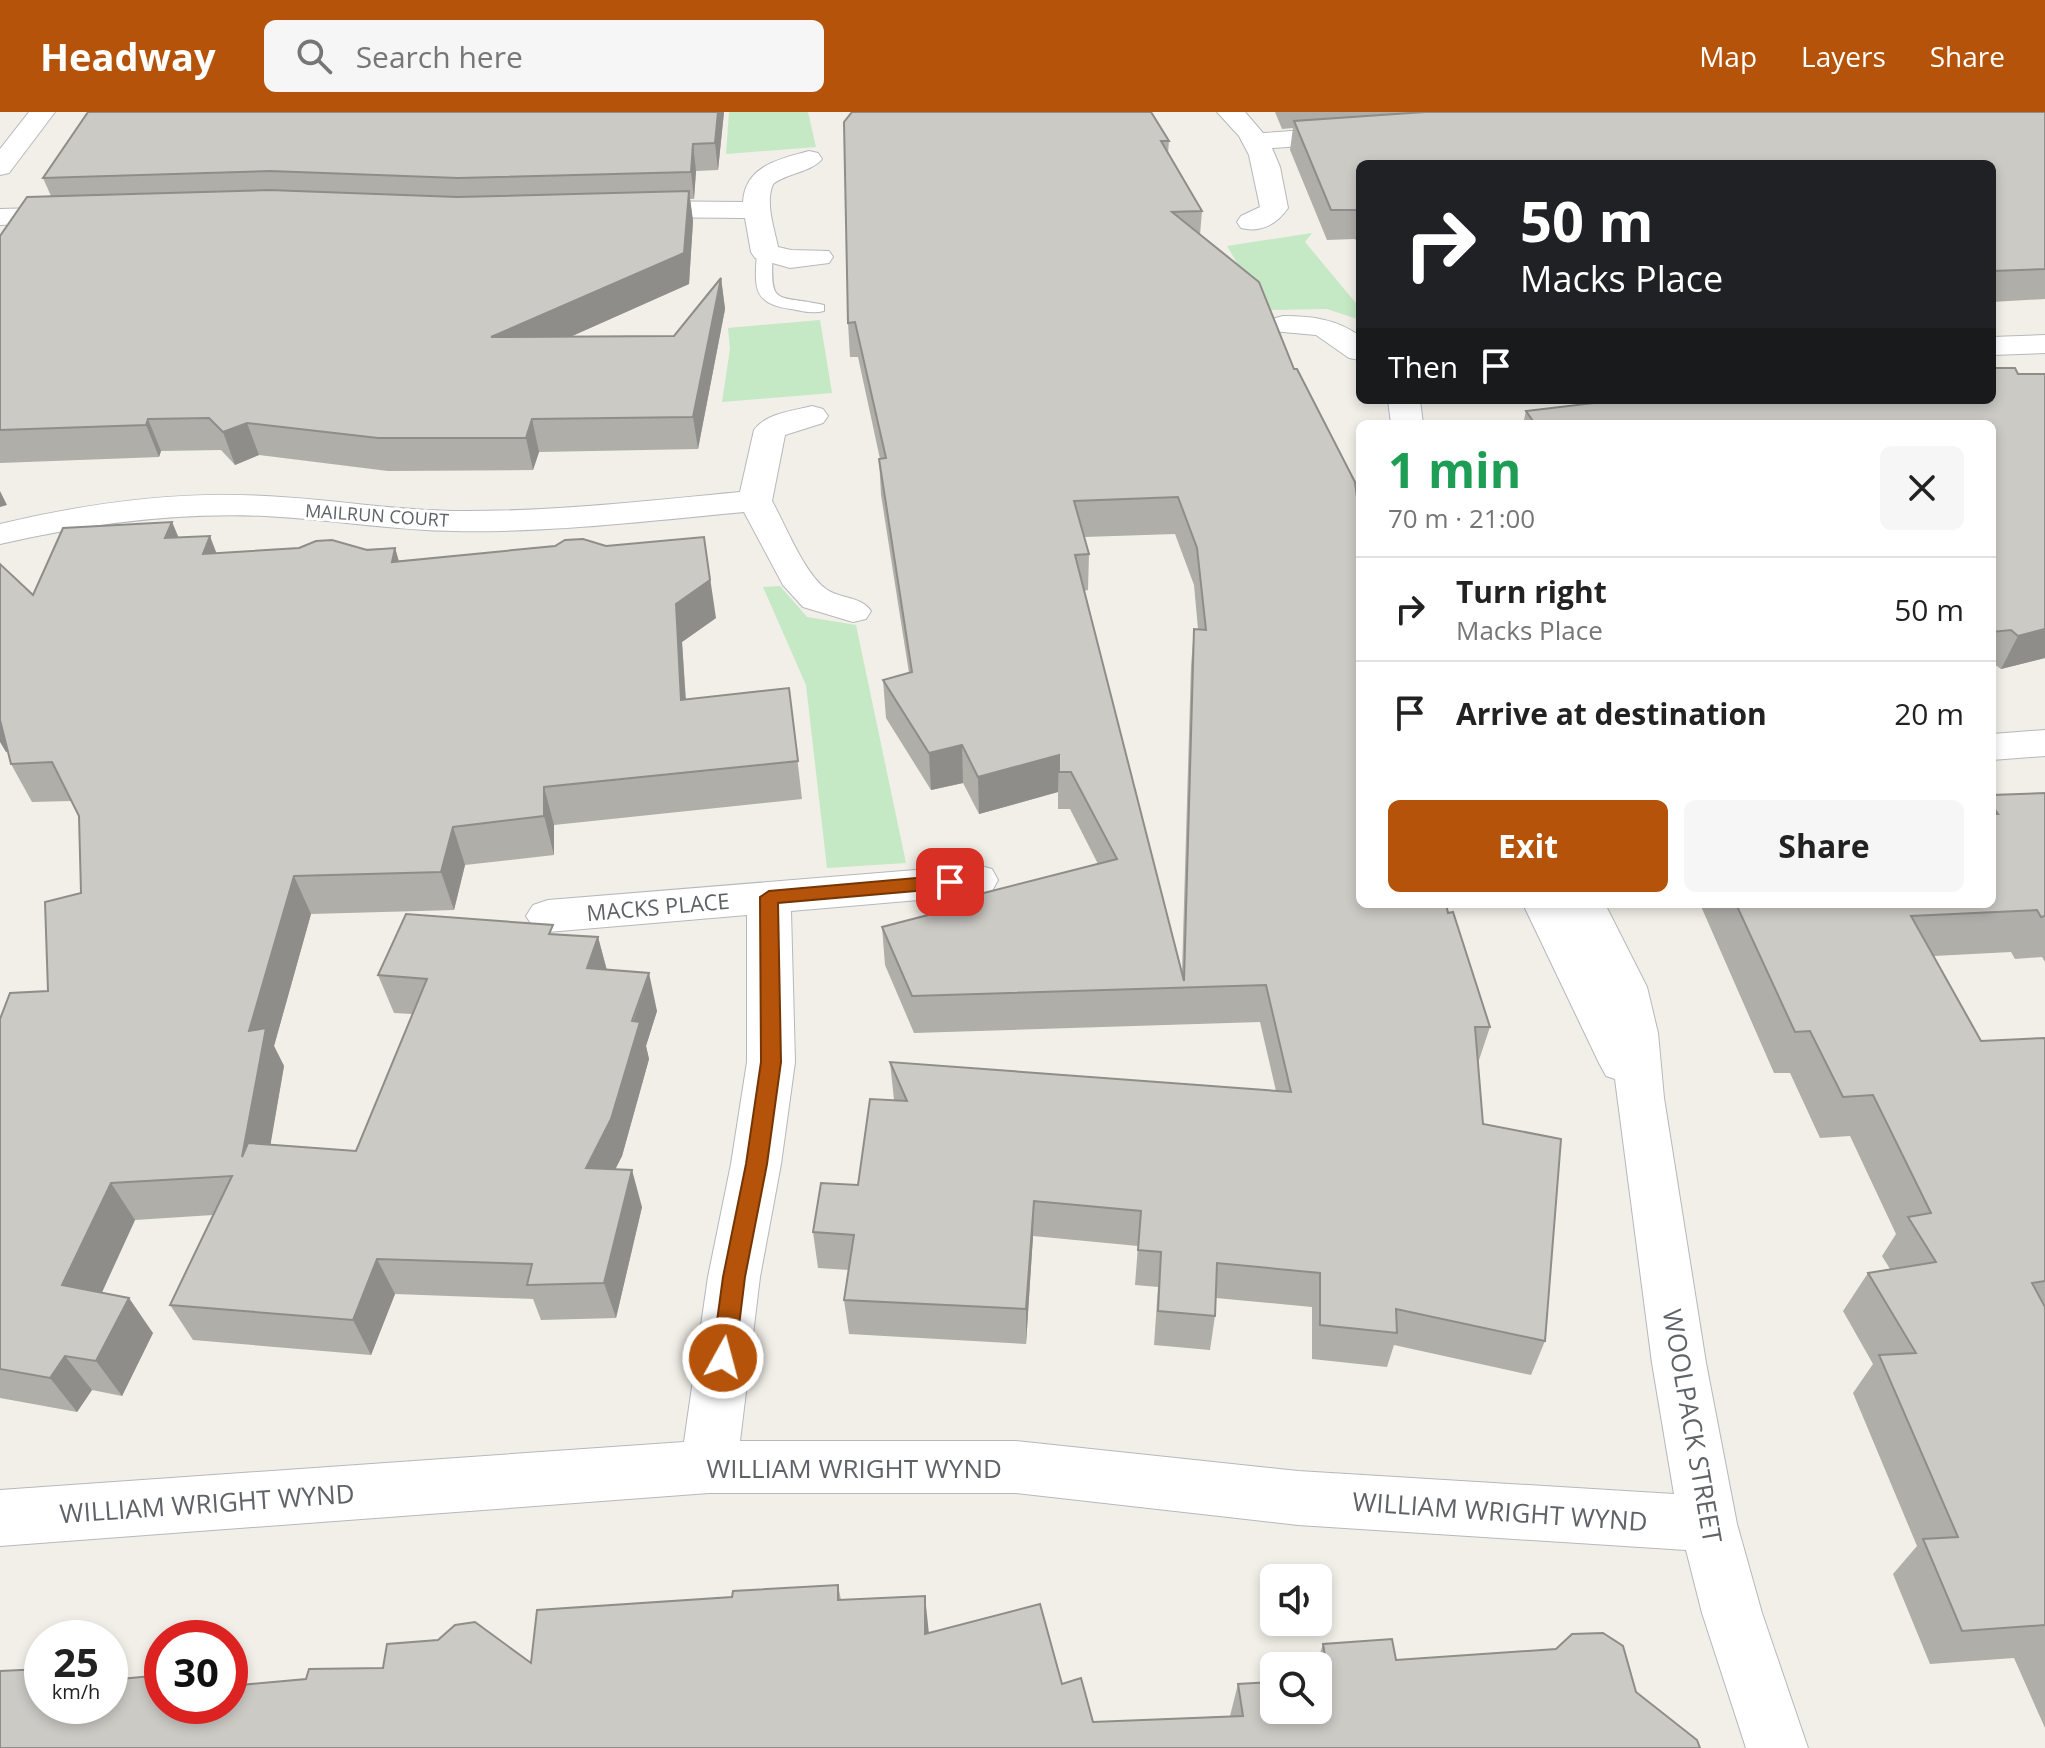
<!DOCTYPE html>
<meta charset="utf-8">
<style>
body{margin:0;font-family:"Open Sans",sans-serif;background:#f6f6f6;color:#222;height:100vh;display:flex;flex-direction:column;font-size:30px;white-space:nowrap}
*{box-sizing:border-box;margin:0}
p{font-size:26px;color:#767676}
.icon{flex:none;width:44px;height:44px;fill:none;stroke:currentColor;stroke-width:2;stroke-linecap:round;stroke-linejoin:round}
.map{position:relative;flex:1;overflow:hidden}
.details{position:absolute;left:1356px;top:308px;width:640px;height:488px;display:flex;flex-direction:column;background:#fff;border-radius:12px;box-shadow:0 4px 12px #0003}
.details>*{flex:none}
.guide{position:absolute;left:1356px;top:48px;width:640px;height:244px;border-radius:12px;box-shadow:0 4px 12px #0003;background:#202124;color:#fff;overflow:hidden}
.tools{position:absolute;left:1260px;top:1452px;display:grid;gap:16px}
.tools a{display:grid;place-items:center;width:72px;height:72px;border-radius:12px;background:#fff;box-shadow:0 4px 12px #0003;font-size:40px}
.speed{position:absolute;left:24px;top:1508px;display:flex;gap:16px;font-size:40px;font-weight:700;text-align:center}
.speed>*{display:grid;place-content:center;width:104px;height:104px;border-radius:50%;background:#fff;box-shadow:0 4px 12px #0003;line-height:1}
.speed small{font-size:20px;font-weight:400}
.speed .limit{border:12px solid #d22;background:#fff;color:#111}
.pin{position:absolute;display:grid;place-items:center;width:68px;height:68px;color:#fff;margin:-34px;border-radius:16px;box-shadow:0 4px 12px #0006}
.me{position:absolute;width:88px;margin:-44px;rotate:7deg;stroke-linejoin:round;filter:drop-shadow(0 0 6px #0008)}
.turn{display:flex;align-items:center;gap:28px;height:168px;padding:0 32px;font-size:36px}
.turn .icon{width:104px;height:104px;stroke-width:2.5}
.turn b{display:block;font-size:56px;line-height:68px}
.then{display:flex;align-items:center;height:76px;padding:0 32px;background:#0003;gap:16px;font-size:30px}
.round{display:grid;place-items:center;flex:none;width:84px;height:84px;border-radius:12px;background:#f6f6f6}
.overview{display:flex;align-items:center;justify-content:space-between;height:136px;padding:0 32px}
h1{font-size:48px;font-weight:700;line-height:60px;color:#1e9e55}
.button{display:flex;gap:16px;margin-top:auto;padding:16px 32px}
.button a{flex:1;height:92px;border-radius:12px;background:#b45309;color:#fff;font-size:32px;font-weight:700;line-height:92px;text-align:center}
.button a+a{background:#f6f6f6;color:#222}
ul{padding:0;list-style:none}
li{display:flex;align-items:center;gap:24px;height:104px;padding:0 32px;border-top:2px solid #e0e0e0}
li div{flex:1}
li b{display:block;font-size:30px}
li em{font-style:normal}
header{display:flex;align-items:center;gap:48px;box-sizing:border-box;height:112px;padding:0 40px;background:#b45309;color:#fff}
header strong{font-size:38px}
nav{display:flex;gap:44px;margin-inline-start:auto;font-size:28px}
.search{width:560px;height:72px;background:#f6f6f6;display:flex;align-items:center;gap:20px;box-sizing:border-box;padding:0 28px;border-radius:12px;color:#767676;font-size:30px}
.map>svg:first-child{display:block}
</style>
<header>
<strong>Headway</strong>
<div class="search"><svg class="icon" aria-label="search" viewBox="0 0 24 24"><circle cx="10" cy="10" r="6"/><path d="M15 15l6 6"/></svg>Search here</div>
<nav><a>Map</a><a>Layers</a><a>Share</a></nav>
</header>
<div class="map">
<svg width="2045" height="1636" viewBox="0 0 2045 1636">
<rect width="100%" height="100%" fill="#f1efe8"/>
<g fill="#c5e8c5">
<path d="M 729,0 L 808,0 L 816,35 L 726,42 Z"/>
<path d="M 1312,121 L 1305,130 L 1360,196 L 1360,208 L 1327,197 L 1265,198 L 1227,134 Z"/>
<path d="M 820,208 L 832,281 L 722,290 L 730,237 L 728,216 Z"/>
<path d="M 780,474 L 807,505 L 856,513 L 906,751 L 827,756 L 806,573 L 763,475 Z"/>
</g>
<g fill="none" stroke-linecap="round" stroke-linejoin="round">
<g stroke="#b5b8bc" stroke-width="2">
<path id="lane" d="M 765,135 L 773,140 C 769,197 777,182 824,193 L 824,199 C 813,202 802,199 791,197 C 751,192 755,173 757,140 Z"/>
</g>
<g stroke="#b5b8bc" stroke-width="2">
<g id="street">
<path d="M 29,0 L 55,0 L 9,61 L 0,63 L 0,37 Z"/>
<path d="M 1217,0 L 1245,0 L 1263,21 L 1350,15 L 1359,18 L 1363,23 L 1359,28 L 1350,31 L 1272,36 L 1280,55 L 1288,96 C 1277,112 1261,121 1241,116 L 1237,110 L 1241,104 L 1260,95 L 1249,43 L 1239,24 Z"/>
<path d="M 809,39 L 818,41 L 822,47 C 812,60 787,61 773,72 C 765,91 774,115 778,135 L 791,138 L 829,139 L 833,145 L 829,151 L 790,156 L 755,146 L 751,140 L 745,106 L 633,105 L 623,103 L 619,97 L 623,91 L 633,89 L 743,90 C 745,54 779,47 809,39 Z"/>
<path d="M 72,95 L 82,97 L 86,103 L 82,109 L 0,113 L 0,97 Z"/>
<path d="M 1283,204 C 1312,204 1336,207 1360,224 L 1360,248 L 1349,246 L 1316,223 L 1272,219 L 1268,213 L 1272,207 Z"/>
<path d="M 2045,223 L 2045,241 L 1992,243 L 1992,225 Z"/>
<path d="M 1388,288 L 1420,288 L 1423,312 L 1391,312 Z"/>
<path d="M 812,294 L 823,297 L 828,304 L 823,311 L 785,323 L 772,389 C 786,414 804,461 826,477 C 840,487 861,484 871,499 L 866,507 L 853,510 L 803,495 L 783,473 L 744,400 C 647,409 550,421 453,419 C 390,418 328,407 265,404 C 175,400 87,412 0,432 L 0,412 C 88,391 176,379 266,384 C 329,387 391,398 454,399 C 550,400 645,389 740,380 L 754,318 C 766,301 793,299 812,294 Z"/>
<path d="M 2045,618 L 2045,644 L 1992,648 L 1992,622 Z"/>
<path d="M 977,753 L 992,757 L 998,768 L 992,779 L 977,783 L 791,799 L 795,950 L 781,1052 L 760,1165 L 740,1329 L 1016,1329 L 1298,1359 L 1674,1382 L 1652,1251 L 1615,967 L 1606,964 L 1599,951 L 1523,792 L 1605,792 L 1647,875 L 1658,921 L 1664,986 L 1706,1251 L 1737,1412 L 1762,1501 L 1808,1636 L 1746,1636 L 1702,1501 L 1686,1438 L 1298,1413 L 1016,1381 L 709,1381 L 0,1434 L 0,1378 L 684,1330 L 708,1165 L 731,1052 L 747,950 L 747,803 L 548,820 L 533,815 L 526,804 L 533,793 L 548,788 Z"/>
</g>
</g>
<use href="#lane" fill="#fff" fill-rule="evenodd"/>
<use href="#street" fill="#fff" fill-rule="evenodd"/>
</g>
<g fill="#afaea9" fill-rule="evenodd">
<path d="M 724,0 L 718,58 L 696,59 L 694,87 L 690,87 L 693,109 L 689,172 L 570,225 L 674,224 L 721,166 L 725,197 L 698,337 L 539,340 L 533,358 L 388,359 L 259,343 L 235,353 L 221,338 L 161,339 L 159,345 L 0,351 L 0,124 L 51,84 L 43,66 Z"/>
<path d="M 1275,0 L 2045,0 L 2045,187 L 1992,190 L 1992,52 L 1360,52 L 1360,134 L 1355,127 L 1327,128 L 1290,38 L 1293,16 L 1282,17 Z"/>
<path d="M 844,10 L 1169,29 L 1168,41 L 1202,99 L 1200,123 L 1360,792 L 1490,915 L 1478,951 L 1483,1012 L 1545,1229 L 1531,1263 L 1394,1233 L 1387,1255 L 1312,1247 L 1312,1195 L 1216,1186 L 1215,1204 L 1210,1238 L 1154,1233 L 1158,1175 L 1135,1173 L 1138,1134 L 1033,1124 L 1026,1232 L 849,1222 L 844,1188 L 849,1158 L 818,1156 L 813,1120 L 858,1073 L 894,988 L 890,950 L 1276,979 L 1260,910 L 914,921 L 885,853 L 882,815 L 926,804 L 925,796 L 1098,752 L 1070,697 L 1058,697 L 1058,680 L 979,702 L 963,671 L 931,678 L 886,606 L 883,568 L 909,561 L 881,383 L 879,347 L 880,347 L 858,245 L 850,245 L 848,211 ZM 1175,422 L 1194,473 L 1198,517 L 1194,517 L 1191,554 L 1182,860 L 1084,479 L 1088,478 L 1089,442 L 1084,425 Z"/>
<path d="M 2018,262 L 2045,262 L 2045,546 L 2001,557 L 1994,552 L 1992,552 L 1992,312 L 1523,312 L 1526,299 Z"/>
<path d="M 172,410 L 179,426 L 216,441 L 395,436 L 399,450 L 716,506 L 682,530 L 686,588 L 789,576 L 802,687 L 554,713 L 554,743 L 465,753 L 454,798 L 311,802 L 274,934 L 284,954 L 270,1033 L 356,1039 L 412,902 L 394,901 L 378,863 L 556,822 L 598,825 L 607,858 L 657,899 L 646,934 L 649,947 L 622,1044 L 615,1058 L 642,1095 L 616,1206 L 541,1208 L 533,1187 L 395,1182 L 371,1243 L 193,1228 L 170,1193 L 213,1103 L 135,1108 L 101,1181 L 153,1221 L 122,1284 L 92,1278 L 77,1300 L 0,1286 L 0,907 L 48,879 L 81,781 L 79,704 L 71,689 L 32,690 L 11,652 L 8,639 L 6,640 L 33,483 Z"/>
<path d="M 2045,681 L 2045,850 L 2042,845 L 2015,847 L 2011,840 L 1934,844 L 1981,929 L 2045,926 L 2045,1616 L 2014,1546 L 1930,1552 L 1893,1462 L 1917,1434 L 1853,1281 L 1873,1252 L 1843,1199 L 1868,1161 L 1890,1157 L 1882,1144 L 1896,1122 L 1850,1024 L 1820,1026 L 1790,961 L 1774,961 L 1700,792 L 1992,792 L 1992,683 Z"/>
<path d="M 838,1473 L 841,1488 L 1062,1572 L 1093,1610 L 1230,1604 L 1238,1572 L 1318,1598 L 1318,1554 L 1316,1554 L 1323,1532 L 1396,1548 L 1636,1580 L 1700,1636 L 162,1594 L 306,1567 L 383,1556 L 531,1551 L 732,1485 Z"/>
</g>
<g fill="#8f8d8a">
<path d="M 718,0 L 724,0 L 718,58 L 715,31 Z"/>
<path d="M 693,32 L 696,59 L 694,87 L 691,60 Z"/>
<path d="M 689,79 L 693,109 L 689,172 L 498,257 L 491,225 Z"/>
<path d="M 721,166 L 725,197 L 698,337 L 693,305 Z"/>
<path d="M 148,307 L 161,339 L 159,345 L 146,313 Z"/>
<path d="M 532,307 L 539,340 L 533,358 L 526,326 Z"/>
<path d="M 247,311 L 259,343 L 235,353 L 223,320 Z"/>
<path d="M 0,379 L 7,393 L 0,395 Z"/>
<path d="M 172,410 L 187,447 L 165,426 Z"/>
<path d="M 210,424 L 224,461 L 203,442 Z"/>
<path d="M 704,425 L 716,506 L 682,530 L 688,626 L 681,588 L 676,492 Z"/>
<path d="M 395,436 L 406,474 L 392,450 Z"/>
<path d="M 2045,517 L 2045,546 L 2001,557 L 2018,524 Z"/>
<path d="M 0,602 L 18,635 L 6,640 L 0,630 Z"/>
<path d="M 962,633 L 963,671 L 931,678 L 929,641 Z"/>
<path d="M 1059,643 L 1058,680 L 979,702 L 978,665 Z"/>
<path d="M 544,675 L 554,713 L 554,743 L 544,704 Z"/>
<path d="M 453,715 L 465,753 L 454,798 L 441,760 Z"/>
<path d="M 294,764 L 311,802 L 274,934 L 284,954 L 262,1082 L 242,1045 L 249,919 Z"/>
<path d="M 598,825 L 608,863 L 587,856 Z"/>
<path d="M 649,861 L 657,899 L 646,934 L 649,947 L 622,1044 L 597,1093 L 586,1056 Z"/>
<path d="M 632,1058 L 642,1095 L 616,1206 L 604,1171 Z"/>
<path d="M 111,1071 L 135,1108 L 89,1209 L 62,1173 Z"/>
<path d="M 1034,1089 L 1033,1124 L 1026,1232 L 1026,1197 Z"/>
<path d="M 377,1147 L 395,1182 L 371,1243 L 353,1208 Z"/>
<path d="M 129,1186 L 153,1221 L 122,1284 L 96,1249 Z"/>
<path d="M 65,1244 L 92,1278 L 77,1300 L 50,1266 Z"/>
<path d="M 925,1484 L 929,1522 L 925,1522 Z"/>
</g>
<g fill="#cccac5" stroke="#8f8d8a" stroke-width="2" fill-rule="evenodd">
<path d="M 88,0 L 718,0 L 715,31 L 693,32 L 691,60 L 458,66 L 270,59 L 43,66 Z"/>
<path d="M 852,0 L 1151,0 L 1169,29 L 1161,29 L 1202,99 L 1172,100 L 1259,170 L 1294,257 L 1297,257 L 1355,370 L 1360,408 L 1360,792 L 1446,792 L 1448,801 L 1453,800 L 1490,915 L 1475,915 L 1483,1012 L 1561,1027 L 1545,1229 L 1396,1197 L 1397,1221 L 1320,1213 L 1320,1161 L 1217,1151 L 1215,1204 L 1158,1199 L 1161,1140 L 1138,1138 L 1141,1099 L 1034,1089 L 1026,1197 L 844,1188 L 854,1123 L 813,1120 L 821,1071 L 858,1073 L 870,987 L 907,989 L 890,950 L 1291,980 L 1266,873 L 912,884 L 882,815 L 928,803 L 925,796 L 1117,747 L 1071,660 L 1059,660 L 1059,643 L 978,665 L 962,633 L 929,641 L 883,568 L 912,560 L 879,347 L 886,346 L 855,210 L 848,211 L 844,10 ZM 1178,385 L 1197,436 L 1206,518 L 1194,517 L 1184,869 L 1075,443 L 1089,442 L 1074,389 Z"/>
<path d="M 1425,0 L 2045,0 L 2045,157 L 1992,159 L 1992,52 L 1360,52 L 1360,98 L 1331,98 L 1294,9 Z"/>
<path d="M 269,78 L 457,85 L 689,79 L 684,141 L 491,225 L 674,224 L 721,166 L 693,305 L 532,307 L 526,326 L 378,326 L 247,311 L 223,320 L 209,306 L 148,307 L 146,313 L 0,318 L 0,124 L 27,85 Z"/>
<path d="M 1992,256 L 2015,256 L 2018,262 L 2045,262 L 2045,517 L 2018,524 L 2011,518 L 1992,520 L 1992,312 L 1535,312 L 1526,299 L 1619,288 L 1992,288 Z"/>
<path d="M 172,410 L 165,426 L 210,424 L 203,442 L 299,436 L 316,429 L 332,428 L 367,438 L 395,436 L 392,450 L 555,434 L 565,428 L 583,427 L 606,434 L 704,425 L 710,468 L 676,492 L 681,588 L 789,576 L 798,649 L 544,675 L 544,704 L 453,715 L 441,760 L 294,764 L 249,919 L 266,916 L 242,1045 L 248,1031 L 356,1039 L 427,867 L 378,863 L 406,802 L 553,813 L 549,822 L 598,825 L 587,856 L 649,861 L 632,909 L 640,910 L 611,1007 L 586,1056 L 632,1058 L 604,1171 L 527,1173 L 532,1152 L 377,1147 L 353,1208 L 170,1193 L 232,1064 L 111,1071 L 62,1173 L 129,1186 L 96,1249 L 65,1244 L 50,1266 L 0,1257 L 0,907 L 10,881 L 48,879 L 45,790 L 81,781 L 79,704 L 52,650 L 11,652 L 0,608 L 0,452 L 33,483 L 63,416 Z"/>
<path d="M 2045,681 L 2045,804 L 2041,805 L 2037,798 L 1911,804 L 1981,929 L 2045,926 L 2045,1169 L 2032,1171 L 2045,1195 L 2045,1513 L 1962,1519 L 1923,1427 L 1958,1425 L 1879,1243 L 1916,1241 L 1868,1161 L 1936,1150 L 1908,1105 L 1931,1101 L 1873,983 L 1843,985 L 1810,919 L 1795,920 L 1736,792 L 1992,792 L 1992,702 L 1998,702 L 1992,693 L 1992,683 Z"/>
<path d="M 838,1473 L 838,1488 L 925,1484 L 925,1522 L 1040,1492 L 1062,1572 L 1081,1566 L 1093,1610 L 1243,1604 L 1238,1572 L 1274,1570 L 1274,1598 L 1318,1598 L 1318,1568 L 1329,1567 L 1323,1532 L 1392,1527 L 1396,1548 L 1556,1537 L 1572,1522 L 1603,1521 L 1623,1534 L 1636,1580 L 1697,1628 L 1700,1636 L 0,1636 L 0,1559 L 42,1557 L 42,1594 L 110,1594 L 110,1568 L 162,1563 L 162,1594 L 230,1594 L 230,1574 L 306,1567 L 309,1557 L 383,1556 L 387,1532 L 438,1528 L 455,1513 L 475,1510 L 531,1551 L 537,1498 L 732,1485 L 733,1479 Z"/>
</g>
<path fill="#b45309" stroke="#753606" stroke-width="2" d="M 950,763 L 959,770 L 950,776 L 778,791 L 781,950 L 767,1052 L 745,1165 L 735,1246 L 731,1253 L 723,1256 L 716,1253 L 712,1246 L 723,1165 L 746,1052 L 761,950 L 760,785 L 769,779 Z"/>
<g text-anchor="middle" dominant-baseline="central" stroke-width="6" stroke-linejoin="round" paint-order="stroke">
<g font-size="18" fill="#5f6368" stroke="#fff">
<text transform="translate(377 403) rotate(4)">MAILRUN COURT</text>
</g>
<g font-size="22" fill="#5f6368" stroke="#fff">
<text transform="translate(658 794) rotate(-5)">MACKS PLACE</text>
</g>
<g font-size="26" fill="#5f6368" stroke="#fff">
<text transform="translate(1693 1314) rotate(80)">WOOLPACK STREET</text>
<text x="854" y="1356">WILLIAM WRIGHT WYND</text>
<text transform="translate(207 1391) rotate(-4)">WILLIAM WRIGHT WYND</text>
<text transform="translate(1500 1399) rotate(4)">WILLIAM WRIGHT WYND</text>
</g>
</g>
</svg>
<div class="tools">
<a><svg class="icon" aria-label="sound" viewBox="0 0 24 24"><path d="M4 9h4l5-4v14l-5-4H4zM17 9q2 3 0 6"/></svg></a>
<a><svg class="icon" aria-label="search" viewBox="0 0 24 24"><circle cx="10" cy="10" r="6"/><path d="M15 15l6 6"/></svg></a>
</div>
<div class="speed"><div>25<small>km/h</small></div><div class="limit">30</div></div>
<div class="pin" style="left:950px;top:770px;background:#d93025"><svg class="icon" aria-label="arrive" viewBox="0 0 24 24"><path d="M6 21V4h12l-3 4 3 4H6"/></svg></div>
<svg class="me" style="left:723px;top:1246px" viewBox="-20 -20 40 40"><circle r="17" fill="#b45309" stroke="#fff" stroke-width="3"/><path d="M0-11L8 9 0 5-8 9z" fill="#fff"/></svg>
<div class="guide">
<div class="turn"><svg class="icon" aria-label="right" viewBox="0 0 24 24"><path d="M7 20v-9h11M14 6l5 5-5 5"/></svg><div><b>50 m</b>Macks Place</div></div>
<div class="then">Then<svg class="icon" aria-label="arrive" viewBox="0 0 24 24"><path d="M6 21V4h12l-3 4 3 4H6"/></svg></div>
</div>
<section class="details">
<div class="overview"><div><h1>1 min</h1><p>70 m · 21:00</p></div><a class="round"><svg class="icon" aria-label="close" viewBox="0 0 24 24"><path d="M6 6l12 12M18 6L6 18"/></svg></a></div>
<ul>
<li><svg class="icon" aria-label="right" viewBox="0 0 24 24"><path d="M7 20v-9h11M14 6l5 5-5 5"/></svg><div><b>Turn right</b><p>Macks Place</p></div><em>50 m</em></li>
<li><svg class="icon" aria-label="arrive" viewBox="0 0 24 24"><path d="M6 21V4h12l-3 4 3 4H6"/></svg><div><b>Arrive at destination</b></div><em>20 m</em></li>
</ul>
<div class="button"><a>Exit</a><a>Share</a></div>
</section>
</div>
